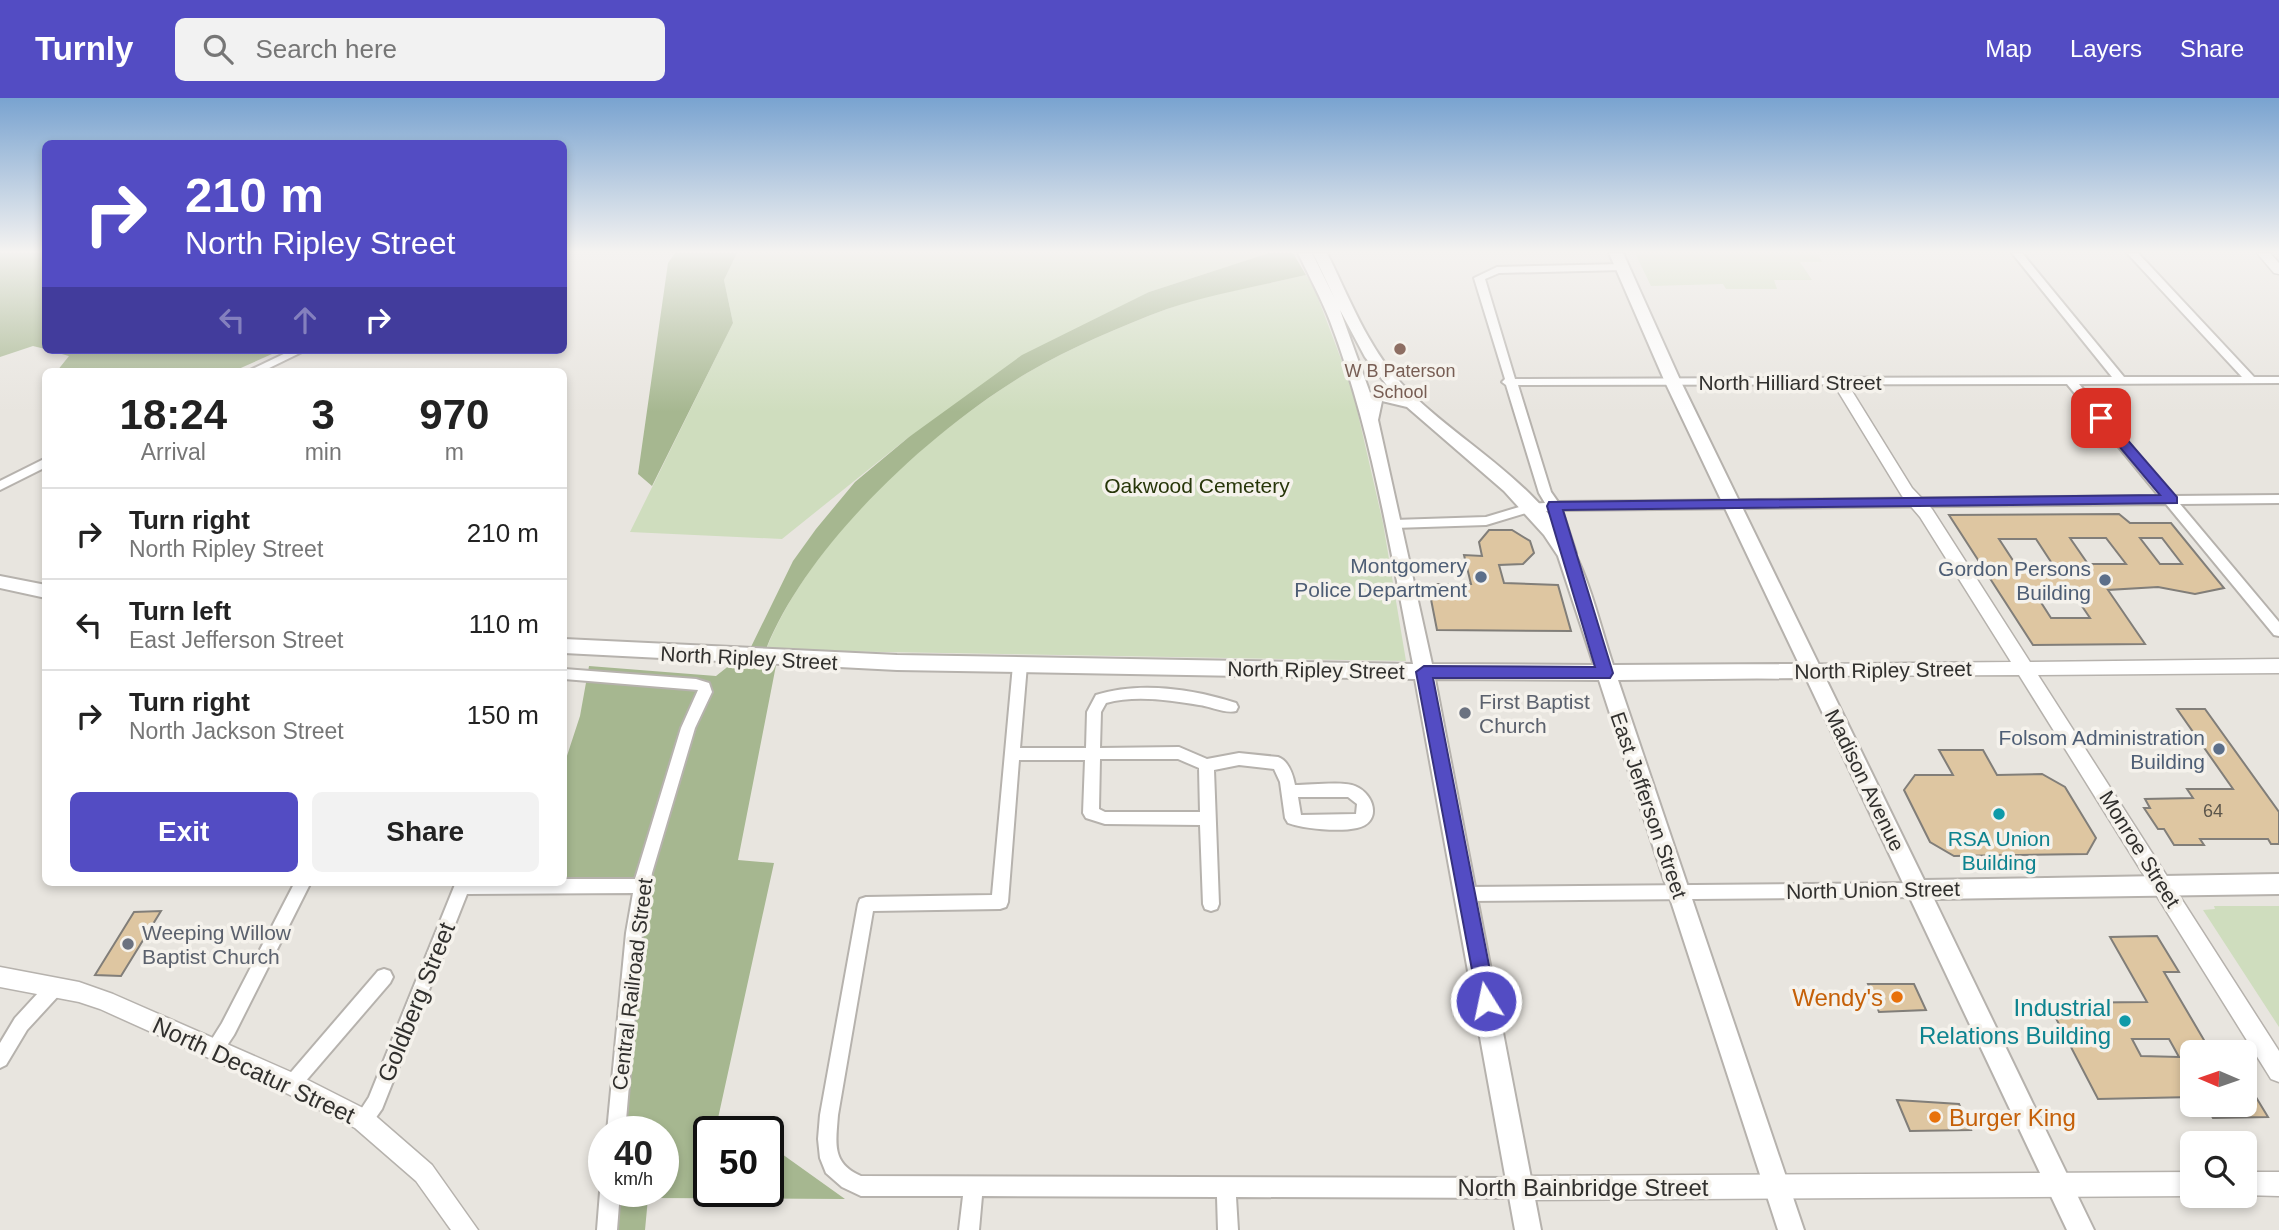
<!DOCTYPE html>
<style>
body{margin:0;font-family:Helvetica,sans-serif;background:#f2f2f2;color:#222;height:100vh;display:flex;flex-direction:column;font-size:26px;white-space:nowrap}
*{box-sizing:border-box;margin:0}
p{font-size:23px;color:#767676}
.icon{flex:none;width:38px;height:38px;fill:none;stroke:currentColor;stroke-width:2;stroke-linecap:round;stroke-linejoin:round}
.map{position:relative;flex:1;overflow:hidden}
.drawer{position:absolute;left:42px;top:270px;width:525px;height:518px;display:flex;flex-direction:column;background:#fff;border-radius:10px;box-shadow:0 4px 10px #0003}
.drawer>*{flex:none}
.banner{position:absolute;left:42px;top:42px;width:525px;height:214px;border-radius:10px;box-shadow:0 4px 10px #0003;background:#534cc3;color:#fff;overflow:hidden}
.needle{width:46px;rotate:272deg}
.tools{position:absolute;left:2180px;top:942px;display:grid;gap:14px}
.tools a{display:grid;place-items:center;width:77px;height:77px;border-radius:10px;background:#fff;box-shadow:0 4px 10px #0003;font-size:35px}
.speed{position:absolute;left:588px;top:1018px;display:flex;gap:14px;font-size:35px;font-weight:700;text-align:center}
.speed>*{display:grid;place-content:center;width:91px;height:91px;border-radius:50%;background:#fff;box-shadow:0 4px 10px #0003;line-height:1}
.speed small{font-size:18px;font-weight:400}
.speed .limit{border:4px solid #111;border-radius:10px;background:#fff;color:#111}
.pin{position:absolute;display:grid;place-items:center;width:60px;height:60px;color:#fff;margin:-30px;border-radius:14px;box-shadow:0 4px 10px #0006}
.me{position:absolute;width:77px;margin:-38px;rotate:350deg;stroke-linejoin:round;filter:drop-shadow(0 0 5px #0008)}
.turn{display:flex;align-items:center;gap:24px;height:147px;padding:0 28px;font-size:32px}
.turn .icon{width:91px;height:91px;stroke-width:2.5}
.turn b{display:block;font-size:49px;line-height:60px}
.lanes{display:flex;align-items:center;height:66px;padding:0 28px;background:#0003;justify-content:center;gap:35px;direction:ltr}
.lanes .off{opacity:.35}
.eta{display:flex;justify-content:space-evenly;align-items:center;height:119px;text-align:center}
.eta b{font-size:42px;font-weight:700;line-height:49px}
.cta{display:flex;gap:14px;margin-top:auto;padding:14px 28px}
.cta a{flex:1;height:80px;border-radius:10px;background:#534cc3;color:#fff;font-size:28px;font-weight:700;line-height:80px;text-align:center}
.cta a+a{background:#f2f2f2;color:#222}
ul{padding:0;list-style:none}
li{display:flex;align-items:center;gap:21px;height:91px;padding:0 28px;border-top:2px solid #e0e0e0}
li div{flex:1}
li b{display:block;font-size:26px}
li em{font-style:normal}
header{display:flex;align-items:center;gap:42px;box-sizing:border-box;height:98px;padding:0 35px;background:#534cc3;color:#fff}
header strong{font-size:33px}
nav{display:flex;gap:38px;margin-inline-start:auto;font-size:24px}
.search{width:490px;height:63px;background:#f2f2f2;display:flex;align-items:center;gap:18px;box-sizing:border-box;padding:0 24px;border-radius:10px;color:#767676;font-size:26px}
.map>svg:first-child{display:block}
</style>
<header>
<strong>Turnly</strong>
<div class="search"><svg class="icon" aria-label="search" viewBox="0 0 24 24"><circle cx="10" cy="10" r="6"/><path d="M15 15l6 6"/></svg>Search here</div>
<nav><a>Map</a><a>Layers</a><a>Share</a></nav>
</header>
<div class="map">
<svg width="2279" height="1132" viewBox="0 0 2279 1132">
<rect width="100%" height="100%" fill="#e8e5df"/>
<g fill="#cfddbe">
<path d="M 737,155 L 1269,155 L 1149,194 L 909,339 L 782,441 L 630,434 L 733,225 L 724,182 Z"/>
<path d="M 1635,155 L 1817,155 L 1822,164 L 1800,164 L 1812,182 L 1774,182 L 1777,191 L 1726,191 L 1723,186 L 1651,188 Z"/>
<path d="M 1306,177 L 1313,187 L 1352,290 L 1383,425 L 1406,563 L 766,552 C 809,443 928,335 1027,275 C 1070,250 1121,228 1167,211 C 1211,195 1260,188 1306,177 Z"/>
<path d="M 2214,808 L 2279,808 L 2279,929 L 2203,812 L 2215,811 Z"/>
</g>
<g fill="#a6b790">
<path d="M 0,155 L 45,155 L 45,251 L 33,248 L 0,259 Z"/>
<path d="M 675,155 L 737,155 L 724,182 L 733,225 L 652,388 L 638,376 L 668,165 Z"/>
<path d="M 1269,155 L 1293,155 L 1306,177 C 1260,188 1211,196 1167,211 C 1121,228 1070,250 1027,275 C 930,333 808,446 766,551 L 779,552 L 738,762 L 774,765 L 715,1034 L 709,1034 L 709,1094 L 768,1094 L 768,1056 L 782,1056 L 845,1101 L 648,1100 L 645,1132 L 613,1132 L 617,1094 L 663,1094 L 663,1034 L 622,1034 L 638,861 L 650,780 L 564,780 L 564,667 L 580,618 L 589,568 L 716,578 L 750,551 L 793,463 L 816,431 L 855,384 L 909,339 L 1022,257 L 1149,194 Z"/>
<path d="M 47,252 L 281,252 L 234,273 L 57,273 L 69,258 Z"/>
</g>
<g fill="#dec6a1" stroke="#817e79" stroke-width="2" fill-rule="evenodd">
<path d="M 2119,416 L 2130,425 L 2171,425 L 2224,490 L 2195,496 L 2158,489 L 2108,492 L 2145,546 L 2033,547 L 1949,417 ZM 2070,440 L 2106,440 L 2126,466 L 2088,466 ZM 2140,440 L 2162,440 L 2182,466 L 2160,466 ZM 1999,441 L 2036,441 L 2053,467 L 2016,467 ZM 2033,492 L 2071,492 L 2090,520 L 2051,520 Z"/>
<path d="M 1489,432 L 1512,432 L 1530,443 L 1534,455 L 1523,466 L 1499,467 L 1504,485 L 1558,487 L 1571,533 L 1437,532 L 1428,486 L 1471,486 L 1464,457 L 1482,458 L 1479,444 Z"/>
<path d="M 2177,611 L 2205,611 L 2279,714 L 2279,746 L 2271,746 L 2268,741 L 2200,741 L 2204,747 L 2174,747 L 2164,731 L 2158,731 L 2144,710 L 2150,710 L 2145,701 L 2193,700 L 2187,691 L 2233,691 Z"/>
<path d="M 1939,652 L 1983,652 L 1997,677 L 2042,676 L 2065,689 L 2096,740 L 2087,756 L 1954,758 L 1930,744 L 1904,692 L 1915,677 L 1953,677 Z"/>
<path d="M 161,813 L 121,878 L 95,877 L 134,814 Z"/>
<path d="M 2157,838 L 2179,874 L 2164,874 L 2211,954 L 2193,954 L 2193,999 L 2098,1001 L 2048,905 L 2147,904 L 2110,839 ZM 2132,941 L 2169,941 L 2179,959 L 2141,958 Z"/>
<path d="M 1868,886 L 1914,886 L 1926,912 L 1879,914 Z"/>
<path d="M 2245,981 L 2268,1019 L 2213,1020 L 2205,1006 L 2245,1006 Z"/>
<path d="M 1897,1002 L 1959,1006 L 1971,1032 L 1910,1033 Z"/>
</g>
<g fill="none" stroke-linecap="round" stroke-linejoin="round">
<g stroke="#b6b2ad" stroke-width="4">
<g id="minor">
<path d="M 2012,155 L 2022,155 L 2124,279 L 2242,279 L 2127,155 L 2138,155 L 2254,279 L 2279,279 L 2279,285 L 2079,286 L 2173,398 L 2279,397 L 2279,405 L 2180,406 L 2279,524 L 2279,538 L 2274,537 L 2166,406 L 1562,412 L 1576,455 L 1570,460 L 1564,455 L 1549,413 L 1529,414 L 1486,427 L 1394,430 L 1388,426 L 1394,422 L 1486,419 L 1529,406 L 1545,405 L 1539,395 L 1506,287 L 1502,284 L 1505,281 L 1474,180 L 1497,169 L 1622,166 L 1627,169 L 1622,172 L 1499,175 L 1485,181 L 1515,281 L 2112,279 ZM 2067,286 L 2159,398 L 1558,404 L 1551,394 L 1518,287 Z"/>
<path d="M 292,252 L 306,252 L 263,273 L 248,273 Z"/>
<path d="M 46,360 L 46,369 L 0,392 L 0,383 Z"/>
<path d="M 1020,562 L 1027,567 L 1020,650 L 1086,650 L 1087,614 L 1096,597 C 1140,583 1193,591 1236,605 L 1238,609 L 1236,613 C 1225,616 1210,608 1199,607 C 1169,602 1135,597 1106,605 L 1101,614 L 1100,650 L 1179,649 L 1207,661 L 1239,655 L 1278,659 C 1289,663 1293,677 1295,687 C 1311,687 1342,683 1355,688 C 1375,696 1382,725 1357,730 C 1339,734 1304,731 1288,725 L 1285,720 L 1280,684 L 1274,671 L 1239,667 L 1214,672 L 1219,806 L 1217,811 L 1211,813 L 1205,811 L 1203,806 L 1200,727 L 1105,726 L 1086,720 L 1083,715 L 1085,662 L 1019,662 L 1008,804 L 1006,809 L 1000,811 L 873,813 L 838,1017 C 836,1045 831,1065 861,1078 L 1520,1080 L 1527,1083 L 1530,1090 L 1527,1097 L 1520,1100 L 1236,1099 L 1238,1132 L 1218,1132 L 1217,1099 L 982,1098 L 979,1132 L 959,1132 L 963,1098 L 861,1098 L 842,1089 L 826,1075 L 820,1060 L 818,1041 L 820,1017 L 858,806 L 860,801 L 866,799 L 992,797 L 1013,567 ZM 1100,661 L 1178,661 L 1199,670 L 1200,714 L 1105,714 L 1099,711 ZM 1298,699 L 1348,699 L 1357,706 L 1356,716 L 1301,717 Z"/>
<path d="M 564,571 L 696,581 L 709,585 L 712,594 L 695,630 L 652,775 L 642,835 L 625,1034 L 607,1034 L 626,835 L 633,795 L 467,796 L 382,1011 L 370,1028 L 363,1031 L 356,1028 L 354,1022 L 369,999 L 456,784 L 564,784 L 564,781 L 635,781 L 681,630 L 698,592 L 564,581 Z"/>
<path d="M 295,784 L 311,784 L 234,937 L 220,958 L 214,960 L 208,958 L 205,952 L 222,925 Z"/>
<path d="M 1918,785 L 1924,787 L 1926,792 L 1924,797 L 1918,799 L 1466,803 L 1460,801 L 1458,796 L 1460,791 L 1466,789 Z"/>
<path d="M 384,871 L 390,873 L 393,879 L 390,885 L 298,992 L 292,995 L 286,992 L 283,986 L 286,980 L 378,873 Z"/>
<path d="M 55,881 L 61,883 L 64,889 L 61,895 L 27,932 L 6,967 L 0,970 L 0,945 L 15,920 L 49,883 Z"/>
<path d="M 603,1087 L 604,1094 L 620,1094 L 617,1132 L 597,1132 L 600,1094 Z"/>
</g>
</g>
<g stroke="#b6b2ad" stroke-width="3">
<g id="tertiary">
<path d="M 2257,155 L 2270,155 L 2279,165 L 2279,176 L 2274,175 Z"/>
<path d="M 1840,281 L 1847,285 L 1912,390 L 1932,411 L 2030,564 L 2279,561 L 2279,575 L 2038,577 L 2279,953 L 2279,984 L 2271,981 L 2019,577 L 1807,578 L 1804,573 L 1807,568 L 1813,566 L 2011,564 L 1920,419 L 1902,398 L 1833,285 Z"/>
<path d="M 0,869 L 79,884 L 113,896 L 300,978 L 371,1014 L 432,1067 L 478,1132 L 451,1132 L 416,1083 L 355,1030 L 284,994 L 100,911 L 79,904 L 0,889 Z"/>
<path d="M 2193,1074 L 2193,1098 L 1520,1102 L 1512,1098 L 1508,1090 L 1512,1082 L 1520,1078 Z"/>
<path d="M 2245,1074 L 2279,1074 L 2279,1098 L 2243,1097 Z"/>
</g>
</g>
<g stroke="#b6b2ad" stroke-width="4">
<g id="secondary">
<path d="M 1298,155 L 1312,155 L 1335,201 L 1313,155 L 1327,155 C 1349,199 1367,248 1401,285 C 1455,343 1538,382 1575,456 C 1592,490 1601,531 1613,567 L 1799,566 L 1665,284 L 1609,155 L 1623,155 L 1681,284 L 1924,782 L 2279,776 L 2279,796 L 1934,801 L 2094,1132 L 2067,1132 L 1806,580 L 1618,582 L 1804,1132 L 1778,1132 L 1599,582 L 1435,581 L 1541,1132 L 1515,1132 L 1415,581 L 897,572 L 564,555 L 564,541 L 897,557 L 1413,566 C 1390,451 1372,333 1330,223 C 1321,200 1309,178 1298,155 ZM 1340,212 L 1365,259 L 1392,294 L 1370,295 ZM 1382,303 L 1407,309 L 1504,393 L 1544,437 L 1558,458 L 1594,567 L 1432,566 L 1378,322 Z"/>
<path d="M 0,478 L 46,487 L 46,500 L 0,490 Z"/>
</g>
</g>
<use href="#minor" fill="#fff" fill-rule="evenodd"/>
<use href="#tertiary" fill="#fff" fill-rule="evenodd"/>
<use href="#secondary" fill="#fff" fill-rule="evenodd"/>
</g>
<linearGradient id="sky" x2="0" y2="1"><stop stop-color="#79a3d0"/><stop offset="0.49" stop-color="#f5f3f1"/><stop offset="1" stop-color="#f5f3f1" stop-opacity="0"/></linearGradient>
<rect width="2279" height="314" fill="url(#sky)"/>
<path fill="#534cc3" stroke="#36317f" stroke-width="2" d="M 2097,317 L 2106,317 L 2177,399 L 2177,405 L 1563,412 L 1613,575 L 1610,580 L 1433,580 L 1496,903 L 1493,909 L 1486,912 L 1479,909 L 1416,574 L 1424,568 L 1595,569 L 1547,408 L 1549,404 L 2160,397 L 2097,322 Z"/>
<circle fill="#8d6e63" stroke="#f5f2ec" stroke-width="2.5" cx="1400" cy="251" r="7"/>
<g fill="#5c6f8a" stroke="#f5f2ec" stroke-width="2.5">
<circle cx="1481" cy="479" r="7"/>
<circle cx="2105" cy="482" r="7"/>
<circle cx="2219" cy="651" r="7"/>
</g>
<g fill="#6b7280" stroke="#f5f2ec" stroke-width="2.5">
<circle cx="1465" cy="615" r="7"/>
<circle cx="128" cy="846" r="7"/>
</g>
<g fill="#0f9aa8" stroke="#f5f2ec" stroke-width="2.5">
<circle cx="1999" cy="716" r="7"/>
<circle cx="2125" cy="923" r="7"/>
</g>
<g fill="#e8710a" stroke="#f5f2ec" stroke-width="2.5">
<circle cx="1897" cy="899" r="7"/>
<circle cx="1935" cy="1019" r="7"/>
</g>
<g text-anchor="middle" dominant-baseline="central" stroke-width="7" stroke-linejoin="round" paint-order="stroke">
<g font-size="18" fill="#785e54" stroke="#f5f2ec">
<text x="1400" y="273">W B Paterson<tspan x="1400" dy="21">School</tspan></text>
</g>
<g font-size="18" fill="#5c564b">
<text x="2213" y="713">64</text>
</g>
<g font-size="21" fill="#31302e" stroke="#f5f2ec">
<text x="1790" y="284">North Hilliard Street</text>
<text transform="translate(749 560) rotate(3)">North Ripley Street</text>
<text transform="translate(1316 572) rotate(1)">North Ripley Street</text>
<text transform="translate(1883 572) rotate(-1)">North Ripley Street</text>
<text transform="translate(1865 682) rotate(64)">Madison Avenue</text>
<text transform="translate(1649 707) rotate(71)">East Jefferson Street</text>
<text transform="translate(2140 751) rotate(58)">Monroe Street</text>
<text transform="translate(1873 792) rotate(-1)">North Union Street</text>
<text transform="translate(632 886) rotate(-83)">Central Railroad Street</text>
</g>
<g font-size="21" fill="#273609" stroke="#f5f2ec">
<text x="1197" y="387">Oakwood Cemetery</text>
</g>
<g font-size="21" fill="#4e5e75" stroke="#f5f2ec" text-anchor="end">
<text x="1467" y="467">Montgomery<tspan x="1467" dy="24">Police Department</tspan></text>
<text x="2091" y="470">Gordon Persons<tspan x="2091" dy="24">Building</tspan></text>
<text x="2205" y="639">Folsom Administration<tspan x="2205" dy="24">Building</tspan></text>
</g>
<g font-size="21" fill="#5b616d" stroke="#f5f2ec" text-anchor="start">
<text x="1479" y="603">First Baptist<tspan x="1479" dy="24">Church</tspan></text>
<text x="142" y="834">Weeping Willow<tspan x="142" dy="24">Baptist Church</tspan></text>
</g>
<g font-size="21" fill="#0d838f" stroke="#f5f2ec">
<text x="1999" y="740">RSA Union<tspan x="1999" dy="24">Building</tspan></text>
</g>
<g font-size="24" fill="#c56008" stroke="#f5f2ec" text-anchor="end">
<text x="1883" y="899">Wendy's</text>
<text x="1949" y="1019" text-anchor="start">Burger King</text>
</g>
<g font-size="24" fill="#31302e" stroke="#f5f2ec">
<text transform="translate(416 904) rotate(-68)">Goldberg Street</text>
<text transform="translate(254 972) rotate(25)">North Decatur Street</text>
<text x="1583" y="1089">North Bainbridge Street</text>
</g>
<g font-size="24" fill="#0d838f" stroke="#f5f2ec" text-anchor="end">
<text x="2111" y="909">Industrial<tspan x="2111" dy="28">Relations Building</tspan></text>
</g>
</g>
</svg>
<div class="tools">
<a><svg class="needle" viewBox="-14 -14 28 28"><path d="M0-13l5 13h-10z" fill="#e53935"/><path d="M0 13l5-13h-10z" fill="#767676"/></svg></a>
<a><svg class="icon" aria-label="search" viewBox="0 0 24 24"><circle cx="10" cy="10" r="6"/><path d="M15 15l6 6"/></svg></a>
</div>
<div class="speed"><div>40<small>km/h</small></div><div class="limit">50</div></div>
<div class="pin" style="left:2101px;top:320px;background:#d93025"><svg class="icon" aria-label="arrive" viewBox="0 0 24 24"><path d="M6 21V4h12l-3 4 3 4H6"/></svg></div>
<svg class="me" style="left:1486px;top:903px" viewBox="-20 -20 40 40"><circle r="17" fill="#534cc3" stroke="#fff" stroke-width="3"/><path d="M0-11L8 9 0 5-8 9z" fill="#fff"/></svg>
<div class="banner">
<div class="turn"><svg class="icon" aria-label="right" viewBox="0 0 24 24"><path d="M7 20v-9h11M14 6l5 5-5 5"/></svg><div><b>210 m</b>North Ripley Street</div></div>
<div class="lanes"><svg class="icon off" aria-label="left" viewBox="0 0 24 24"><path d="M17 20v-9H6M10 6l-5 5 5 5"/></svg><svg class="icon off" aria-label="ahead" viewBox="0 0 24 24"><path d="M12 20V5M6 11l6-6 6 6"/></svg><svg class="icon" aria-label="right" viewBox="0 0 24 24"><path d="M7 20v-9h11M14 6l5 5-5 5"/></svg></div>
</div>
<section class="drawer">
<div class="eta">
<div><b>18:24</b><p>Arrival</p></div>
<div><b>3</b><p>min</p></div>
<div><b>970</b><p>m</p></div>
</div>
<ul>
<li><svg class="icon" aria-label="right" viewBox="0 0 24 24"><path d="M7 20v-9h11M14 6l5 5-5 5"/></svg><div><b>Turn right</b><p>North Ripley Street</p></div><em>210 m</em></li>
<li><svg class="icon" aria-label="left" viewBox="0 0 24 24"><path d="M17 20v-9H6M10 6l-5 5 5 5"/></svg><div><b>Turn left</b><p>East Jefferson Street</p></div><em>110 m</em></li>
<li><svg class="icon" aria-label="right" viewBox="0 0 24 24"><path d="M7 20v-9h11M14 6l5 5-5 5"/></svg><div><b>Turn right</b><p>North Jackson Street</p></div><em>150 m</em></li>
</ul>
<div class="cta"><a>Exit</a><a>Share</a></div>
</section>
</div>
